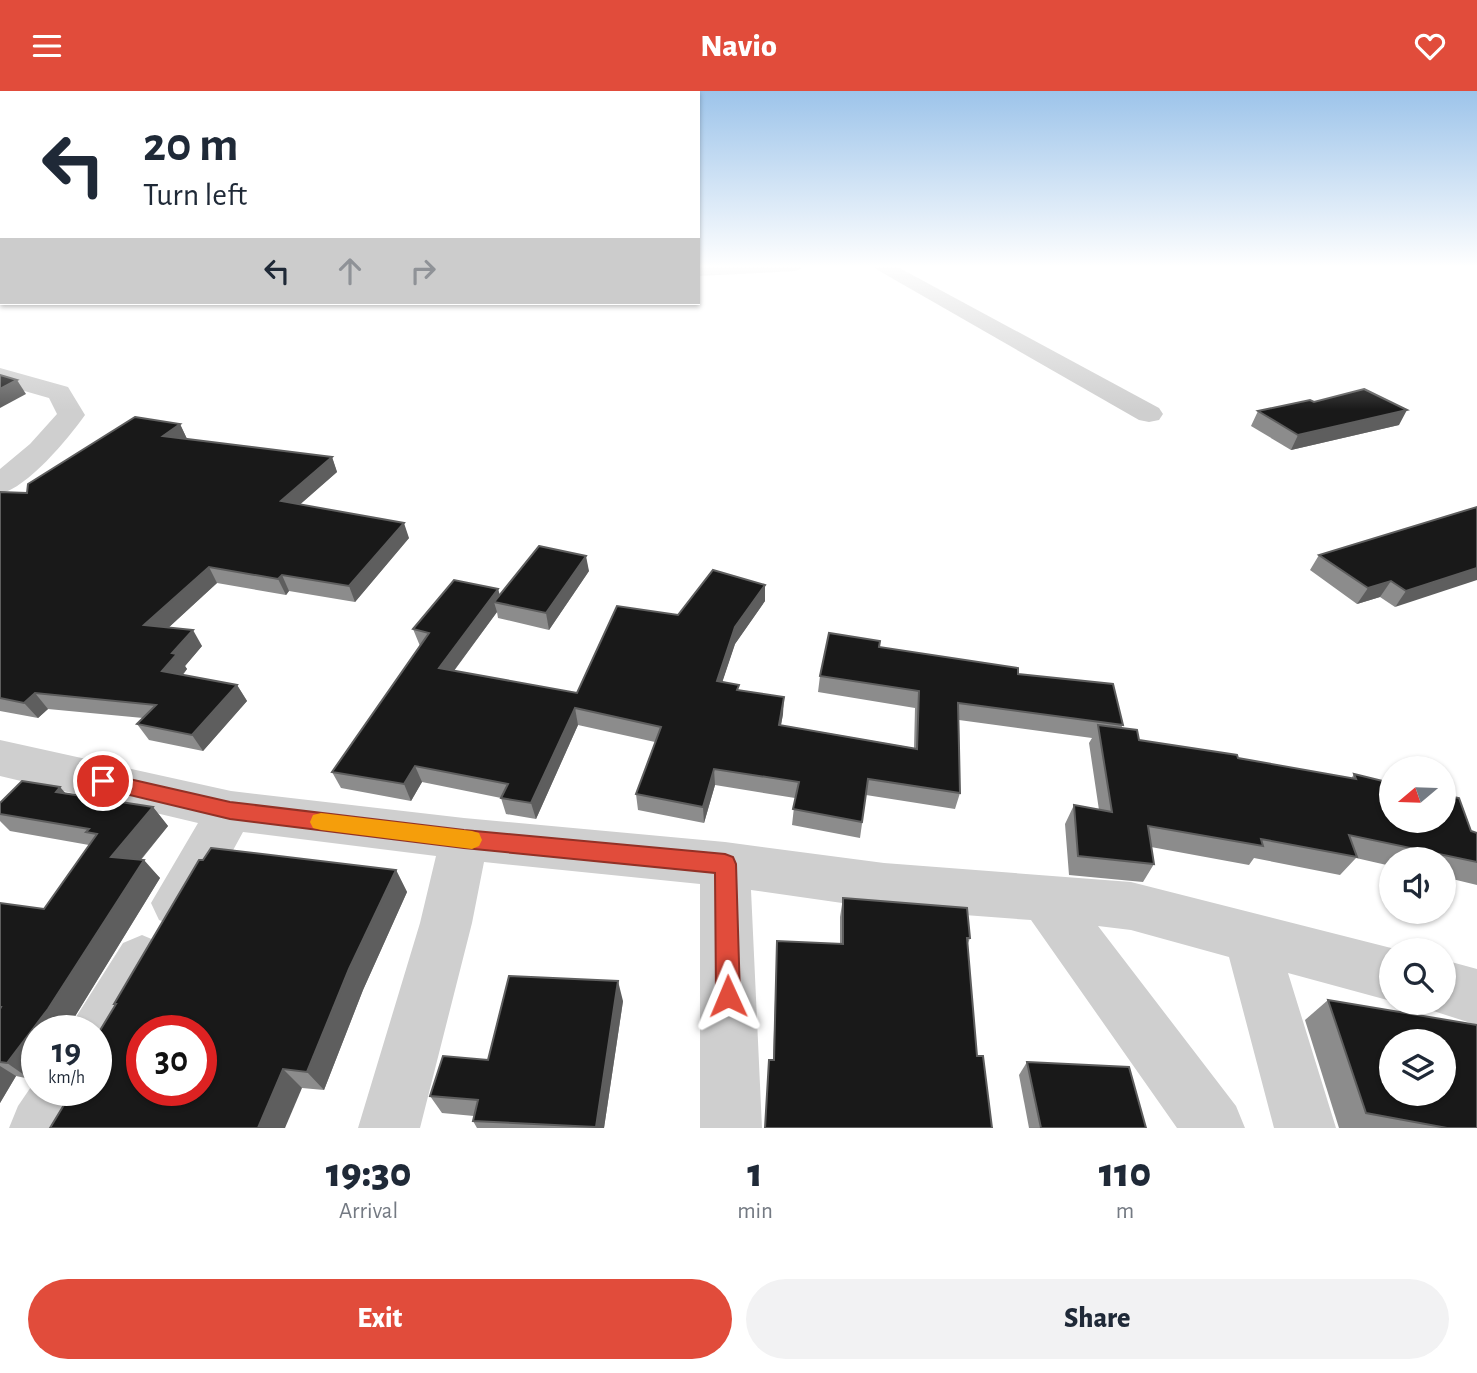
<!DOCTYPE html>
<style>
body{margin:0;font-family:"Alegreya Sans",sans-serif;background:#f2f2f3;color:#1f2937;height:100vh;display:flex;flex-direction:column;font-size:26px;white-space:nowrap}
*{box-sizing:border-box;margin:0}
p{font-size:23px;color:#747a83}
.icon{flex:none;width:38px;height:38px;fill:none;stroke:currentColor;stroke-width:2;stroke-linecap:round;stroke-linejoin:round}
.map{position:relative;height:1037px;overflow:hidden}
.panel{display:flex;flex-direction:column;background:#fff;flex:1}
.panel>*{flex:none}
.hud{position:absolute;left:0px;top:0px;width:700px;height:214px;box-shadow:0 2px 5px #0004;background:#fff;color:#1f2937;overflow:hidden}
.needle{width:46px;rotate:251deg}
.controls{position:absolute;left:1379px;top:665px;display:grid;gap:14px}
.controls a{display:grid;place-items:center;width:77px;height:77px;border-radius:50%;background:#fff;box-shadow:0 2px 5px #0004;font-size:35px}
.speed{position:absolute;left:21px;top:924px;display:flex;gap:14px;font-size:35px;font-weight:700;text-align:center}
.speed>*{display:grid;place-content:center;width:91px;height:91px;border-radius:50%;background:#fff;box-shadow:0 2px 5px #0004;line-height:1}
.speed small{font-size:18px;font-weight:400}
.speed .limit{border:10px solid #d22;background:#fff;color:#111}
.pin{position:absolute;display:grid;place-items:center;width:60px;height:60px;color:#fff;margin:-30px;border:4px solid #fff;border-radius:50%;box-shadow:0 2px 7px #0007}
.me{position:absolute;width:77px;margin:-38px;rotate:359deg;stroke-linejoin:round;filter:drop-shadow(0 0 5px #0008)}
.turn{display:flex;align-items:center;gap:24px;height:147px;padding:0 28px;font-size:32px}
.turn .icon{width:91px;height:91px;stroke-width:2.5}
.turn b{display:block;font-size:49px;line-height:60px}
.lanes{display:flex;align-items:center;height:66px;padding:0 28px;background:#0003;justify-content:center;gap:35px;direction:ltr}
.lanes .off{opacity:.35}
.eta{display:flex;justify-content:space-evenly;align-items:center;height:119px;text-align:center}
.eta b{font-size:42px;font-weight:800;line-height:49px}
.action{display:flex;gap:14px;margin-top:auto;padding:14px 28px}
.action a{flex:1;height:80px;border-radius:42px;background:#e14c3b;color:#fff;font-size:28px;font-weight:800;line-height:80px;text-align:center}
.action a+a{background:#f2f2f3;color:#1f2937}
header{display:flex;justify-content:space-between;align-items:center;height:91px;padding:0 28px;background:#e14c3b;color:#fff;font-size:32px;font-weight:800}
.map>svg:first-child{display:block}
</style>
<header><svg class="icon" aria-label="menu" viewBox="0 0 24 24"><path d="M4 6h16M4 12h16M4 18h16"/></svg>Navio<svg class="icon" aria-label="heart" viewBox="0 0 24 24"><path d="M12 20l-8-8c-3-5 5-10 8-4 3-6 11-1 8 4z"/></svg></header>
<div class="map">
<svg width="1477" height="1037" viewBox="0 0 1477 1037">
<rect width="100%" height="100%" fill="#fff"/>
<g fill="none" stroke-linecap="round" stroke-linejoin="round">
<g fill="#cfcfcf" fill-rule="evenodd">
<path d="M 698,174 L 806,174 L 796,180 L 698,185 Z"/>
<path d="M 869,174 L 894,174 L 1159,317 L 1163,323 L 1159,329 L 1149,331 L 1139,329 Z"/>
<path d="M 0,277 L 68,296 L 85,324 C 68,348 28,396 0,403 L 0,378 L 30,353 L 57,323 L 49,307 L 0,293 Z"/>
<path d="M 0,649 L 231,700 L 464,727 L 725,751 L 884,772 L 1131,791 L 1399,859 L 1391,859 L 1391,910 L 1288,882 L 1336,1037 L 1274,1037 L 1229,866 L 1131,839 L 1098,835 L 1236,1015 L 1245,1037 L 1177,1037 L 1031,829 L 884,818 L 751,799 L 762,1037 L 700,1037 L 700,793 L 484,771 L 472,832 L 420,1037 L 358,1037 L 420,832 L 436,765 L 243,741 L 195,829 L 177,836 L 159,829 L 151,812 L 198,732 L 0,685 Z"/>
<path d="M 142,844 L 161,852 L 169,871 L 161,890 L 116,966 L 96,975 L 96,940 L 70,940 L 76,926 L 123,852 Z"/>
<path d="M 1444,869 L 1477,878 L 1477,934 L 1424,917 L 1422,912 L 1444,912 Z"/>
<path d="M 37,987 L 37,999 L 94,999 L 75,1037 L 9,1037 L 18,1015 Z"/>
</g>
</g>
<g fill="#8c8c8c">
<path d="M 1258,320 L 1399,334 L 1291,359 L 1251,335 Z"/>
<path d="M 180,333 L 187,348 L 332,366 L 337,381 L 300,413 L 409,447 L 355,511 L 289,500 L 286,504 L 217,492 L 168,537 L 202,555 L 185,575 L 187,578 L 183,584 L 237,594 L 247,610 L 203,660 L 149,649 L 137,633 L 143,627 L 48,618 L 38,627 L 0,620 L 0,401 L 27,402 Z"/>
<path d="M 1477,416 L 1395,516 L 1380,506 L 1357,513 L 1310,479 L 1319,464 Z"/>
<path d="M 589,480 L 549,539 L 498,527 L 497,521 L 454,580 L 577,602 L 678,524 L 765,494 L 765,510 L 735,553 L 722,591 L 783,623 L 781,634 L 914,657 L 915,617 L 818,601 L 820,585 L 879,556 L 1018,583 L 1123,634 L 1121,637 L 1139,649 L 1351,688 L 1354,683 L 1471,740 L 1477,742 L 1477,794 L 1444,786 L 1444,768 L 1391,768 L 1391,775 L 1356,767 L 1340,784 L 1254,767 L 1249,774 L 1151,756 L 1154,773 L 1143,791 L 1069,784 L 1065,733 L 1074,714 L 1099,719 L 1089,652 L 1092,647 L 959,629 L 960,702 L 955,718 L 866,704 L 860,747 L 792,734 L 795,707 L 715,694 L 704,732 L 638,719 L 636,703 L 655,651 L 578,634 L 536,728 L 506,723 L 501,707 L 422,691 L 411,710 L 341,697 L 332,681 L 420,555 L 413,538 L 498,498 L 500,504 Z"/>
<path d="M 66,702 L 153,716 L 168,735 L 141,769 L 160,787 L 66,940 L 37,940 L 30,988 L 16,985 L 0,1012 L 0,812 L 44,818 L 89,754 L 10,740 L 0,730 L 0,712 Z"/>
<path d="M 396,779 L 407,801 L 363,899 L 324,999 L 302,997 L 96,999 L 116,915 L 114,913 Z"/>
<path d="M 843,807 L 970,847 L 967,855 L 773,969 L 777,850 L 840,853 L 840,826 Z"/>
<path d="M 1328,909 L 1477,1037 L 1339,1037 L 1305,929 Z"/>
<path d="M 623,910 L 604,1037 L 477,1037 L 473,1030 L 474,1025 L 442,1022 L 430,1005 L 488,969 Z"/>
<path d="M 1027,971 L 1146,1037 L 1029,1037 L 1019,984 Z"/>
</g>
<g fill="#5e5e5e">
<path d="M 17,289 L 26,303 L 0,317 L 0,298 Z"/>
<path d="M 1407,319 L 1399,334 L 1291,359 L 1298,344 Z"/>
<path d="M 180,333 L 187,348 L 163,345 Z"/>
<path d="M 332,366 L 337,381 L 287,425 L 281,410 Z"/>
<path d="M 404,432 L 409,447 L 355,511 L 349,495 Z"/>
<path d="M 586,465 L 589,480 L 549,539 L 546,522 Z"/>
<path d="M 209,476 L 217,492 L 154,550 L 144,534 Z"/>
<path d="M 1477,477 L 1477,489 L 1395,516 L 1406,500 Z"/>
<path d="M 282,484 L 289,500 L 286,504 L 278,488 Z"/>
<path d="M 1391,490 L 1380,506 L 1357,513 L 1368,497 Z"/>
<path d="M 765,494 L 765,510 L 735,553 L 717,607 L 717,590 L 735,536 Z"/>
<path d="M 498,498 L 502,513 L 494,511 L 497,521 L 444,593 L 439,577 Z"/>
<path d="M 193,539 L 202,555 L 185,575 L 187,578 L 172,596 L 162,580 L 172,562 Z"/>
<path d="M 237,594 L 247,610 L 203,660 L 192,644 Z"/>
<path d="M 35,602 L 48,618 L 38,627 L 24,612 Z"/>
<path d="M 784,606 L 783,623 L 778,650 L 779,634 Z"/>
<path d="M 575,617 L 578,634 L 536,728 L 531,712 Z"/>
<path d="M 415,675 L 422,691 L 411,710 L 404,693 Z"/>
<path d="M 714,678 L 715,694 L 704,732 L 703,716 Z"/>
<path d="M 60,696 L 77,715 L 56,701 Z"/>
<path d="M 153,716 L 168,735 L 128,784 L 111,766 Z"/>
<path d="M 144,769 L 160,787 L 66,940 L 37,940 L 37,979 L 30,988 L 7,972 Z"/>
<path d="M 396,779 L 407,801 L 363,899 L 324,999 L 307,981 L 349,878 Z"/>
<path d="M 618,890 L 623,910 L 604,1037 L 596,1037 Z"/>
<path d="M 0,975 L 16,985 L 0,1012 Z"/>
<path d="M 283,978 L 302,997 L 285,1037 L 258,1037 Z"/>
</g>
<g fill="#191919" stroke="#5e5e5e" stroke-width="2" fill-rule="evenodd">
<path d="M 0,284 L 17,289 L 0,298 Z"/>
<path d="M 1364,298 L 1407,319 L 1298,344 L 1258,320 L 1310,309 L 1314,311 Z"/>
<path d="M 135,326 L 180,333 L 163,345 L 332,366 L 281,410 L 404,432 L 349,495 L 282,484 L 278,488 L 209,476 L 144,534 L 193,539 L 172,562 L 177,563 L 162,580 L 237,594 L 192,644 L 137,633 L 156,614 L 35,602 L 24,612 L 0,607 L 0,401 L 27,402 L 28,393 Z"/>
<path d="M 1477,416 L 1477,477 L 1406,500 L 1391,490 L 1368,497 L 1319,464 Z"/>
<path d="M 539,455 L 586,465 L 546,522 L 494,511 Z"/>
<path d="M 713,479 L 765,494 L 735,536 L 717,590 L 739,594 L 737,599 L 784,606 L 779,634 L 917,658 L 919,600 L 820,585 L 829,542 L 880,550 L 879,556 L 1018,577 L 1018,583 L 1113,593 L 1123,634 L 958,612 L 960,702 L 868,688 L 862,731 L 793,718 L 799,691 L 714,678 L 703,716 L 636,703 L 661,636 L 575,617 L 531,712 L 501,707 L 508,693 L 415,675 L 404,693 L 332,681 L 429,542 L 413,538 L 454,489 L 498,498 L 439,577 L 577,602 L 617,515 L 678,524 Z"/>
<path d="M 1098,634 L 1137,639 L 1139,649 L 1237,664 L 1238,667 L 1356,688 L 1354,683 L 1391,692 L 1391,730 L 1444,730 L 1444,704 L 1459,707 L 1471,740 L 1477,742 L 1477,771 L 1349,744 L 1357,766 L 1261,748 L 1263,755 L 1148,735 L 1154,773 L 1078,765 L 1074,714 L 1112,721 Z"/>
<path d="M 22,690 L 60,696 L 56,701 L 153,716 L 111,766 L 144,769 L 48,918 L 7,972 L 0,971 L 0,918 L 1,916 L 0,916 L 0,812 L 44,818 L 97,743 L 86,741 L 89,738 L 0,723 L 0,712 Z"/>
<path d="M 211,757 L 396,779 L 349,878 L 307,981 L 283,978 L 258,1037 L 50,1037 L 73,999 L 96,999 L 96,946 L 116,913 L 114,913 L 199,769 L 203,769 ZM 142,940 L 201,940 L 201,999 L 142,999 Z"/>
<path d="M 843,807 L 967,817 L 970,847 L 967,847 L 977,965 L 983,965 L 992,1037 L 765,1037 L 769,969 L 774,969 L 777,850 L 843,853 Z"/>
<path d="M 509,885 L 618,890 L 596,1036 L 473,1030 L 478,1009 L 430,1005 L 443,965 L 488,969 Z"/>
<path d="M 1328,909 L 1477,934 L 1477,1037 L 1447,1037 L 1366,1022 ZM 1391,950 L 1444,950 L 1444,1003 L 1391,1003 Z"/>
<path d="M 1027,971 L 1129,976 L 1146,1037 L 1041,1037 Z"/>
</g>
<linearGradient id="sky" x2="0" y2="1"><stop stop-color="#9dc4ea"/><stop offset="0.55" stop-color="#fff"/><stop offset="1" stop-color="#fff" stop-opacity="0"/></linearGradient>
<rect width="1477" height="319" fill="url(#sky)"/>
<path fill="#e14c3b" stroke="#923126" stroke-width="2" d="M 103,682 L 230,711 L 464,739 L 725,763 L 733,766 L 736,773 L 740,905 L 737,914 L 728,917 L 720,914 L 716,905 L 715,782 L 464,757 L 230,728 L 96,696 L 93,690 L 96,685 Z"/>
<path fill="#f59e0b" d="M 321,722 L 472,740 L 479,742 L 482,749 L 479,755 L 472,758 L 321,739 L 313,737 L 310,731 L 313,724 Z"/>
</svg>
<div class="controls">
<a><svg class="needle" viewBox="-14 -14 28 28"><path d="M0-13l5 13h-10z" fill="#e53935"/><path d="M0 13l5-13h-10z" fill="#747a83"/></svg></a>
<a><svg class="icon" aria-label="sound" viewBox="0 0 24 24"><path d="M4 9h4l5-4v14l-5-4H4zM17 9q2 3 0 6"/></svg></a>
<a><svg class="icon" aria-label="search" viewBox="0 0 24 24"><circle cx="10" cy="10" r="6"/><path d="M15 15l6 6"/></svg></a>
<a><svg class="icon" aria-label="layers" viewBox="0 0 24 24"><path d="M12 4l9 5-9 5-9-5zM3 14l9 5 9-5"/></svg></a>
</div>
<div class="speed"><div>19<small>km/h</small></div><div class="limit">30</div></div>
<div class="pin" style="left:103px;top:690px;background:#d93025"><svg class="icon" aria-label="arrive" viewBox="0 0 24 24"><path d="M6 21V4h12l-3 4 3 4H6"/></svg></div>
<svg class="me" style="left:728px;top:905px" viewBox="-20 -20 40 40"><path d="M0-17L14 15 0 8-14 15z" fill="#e14c3b" stroke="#fff" stroke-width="4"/></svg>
<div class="hud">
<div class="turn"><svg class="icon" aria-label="left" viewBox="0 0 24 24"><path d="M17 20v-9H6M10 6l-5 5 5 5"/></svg><div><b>20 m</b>Turn left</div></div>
<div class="lanes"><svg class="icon" aria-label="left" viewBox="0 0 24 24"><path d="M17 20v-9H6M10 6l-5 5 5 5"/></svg><svg class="icon off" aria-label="ahead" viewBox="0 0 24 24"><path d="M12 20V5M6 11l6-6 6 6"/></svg><svg class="icon off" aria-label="right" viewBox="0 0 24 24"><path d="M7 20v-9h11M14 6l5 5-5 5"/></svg></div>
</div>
</div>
<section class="panel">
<div class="eta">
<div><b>19:30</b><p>Arrival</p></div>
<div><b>1</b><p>min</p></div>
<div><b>110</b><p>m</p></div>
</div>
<div class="action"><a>Exit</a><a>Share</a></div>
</section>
